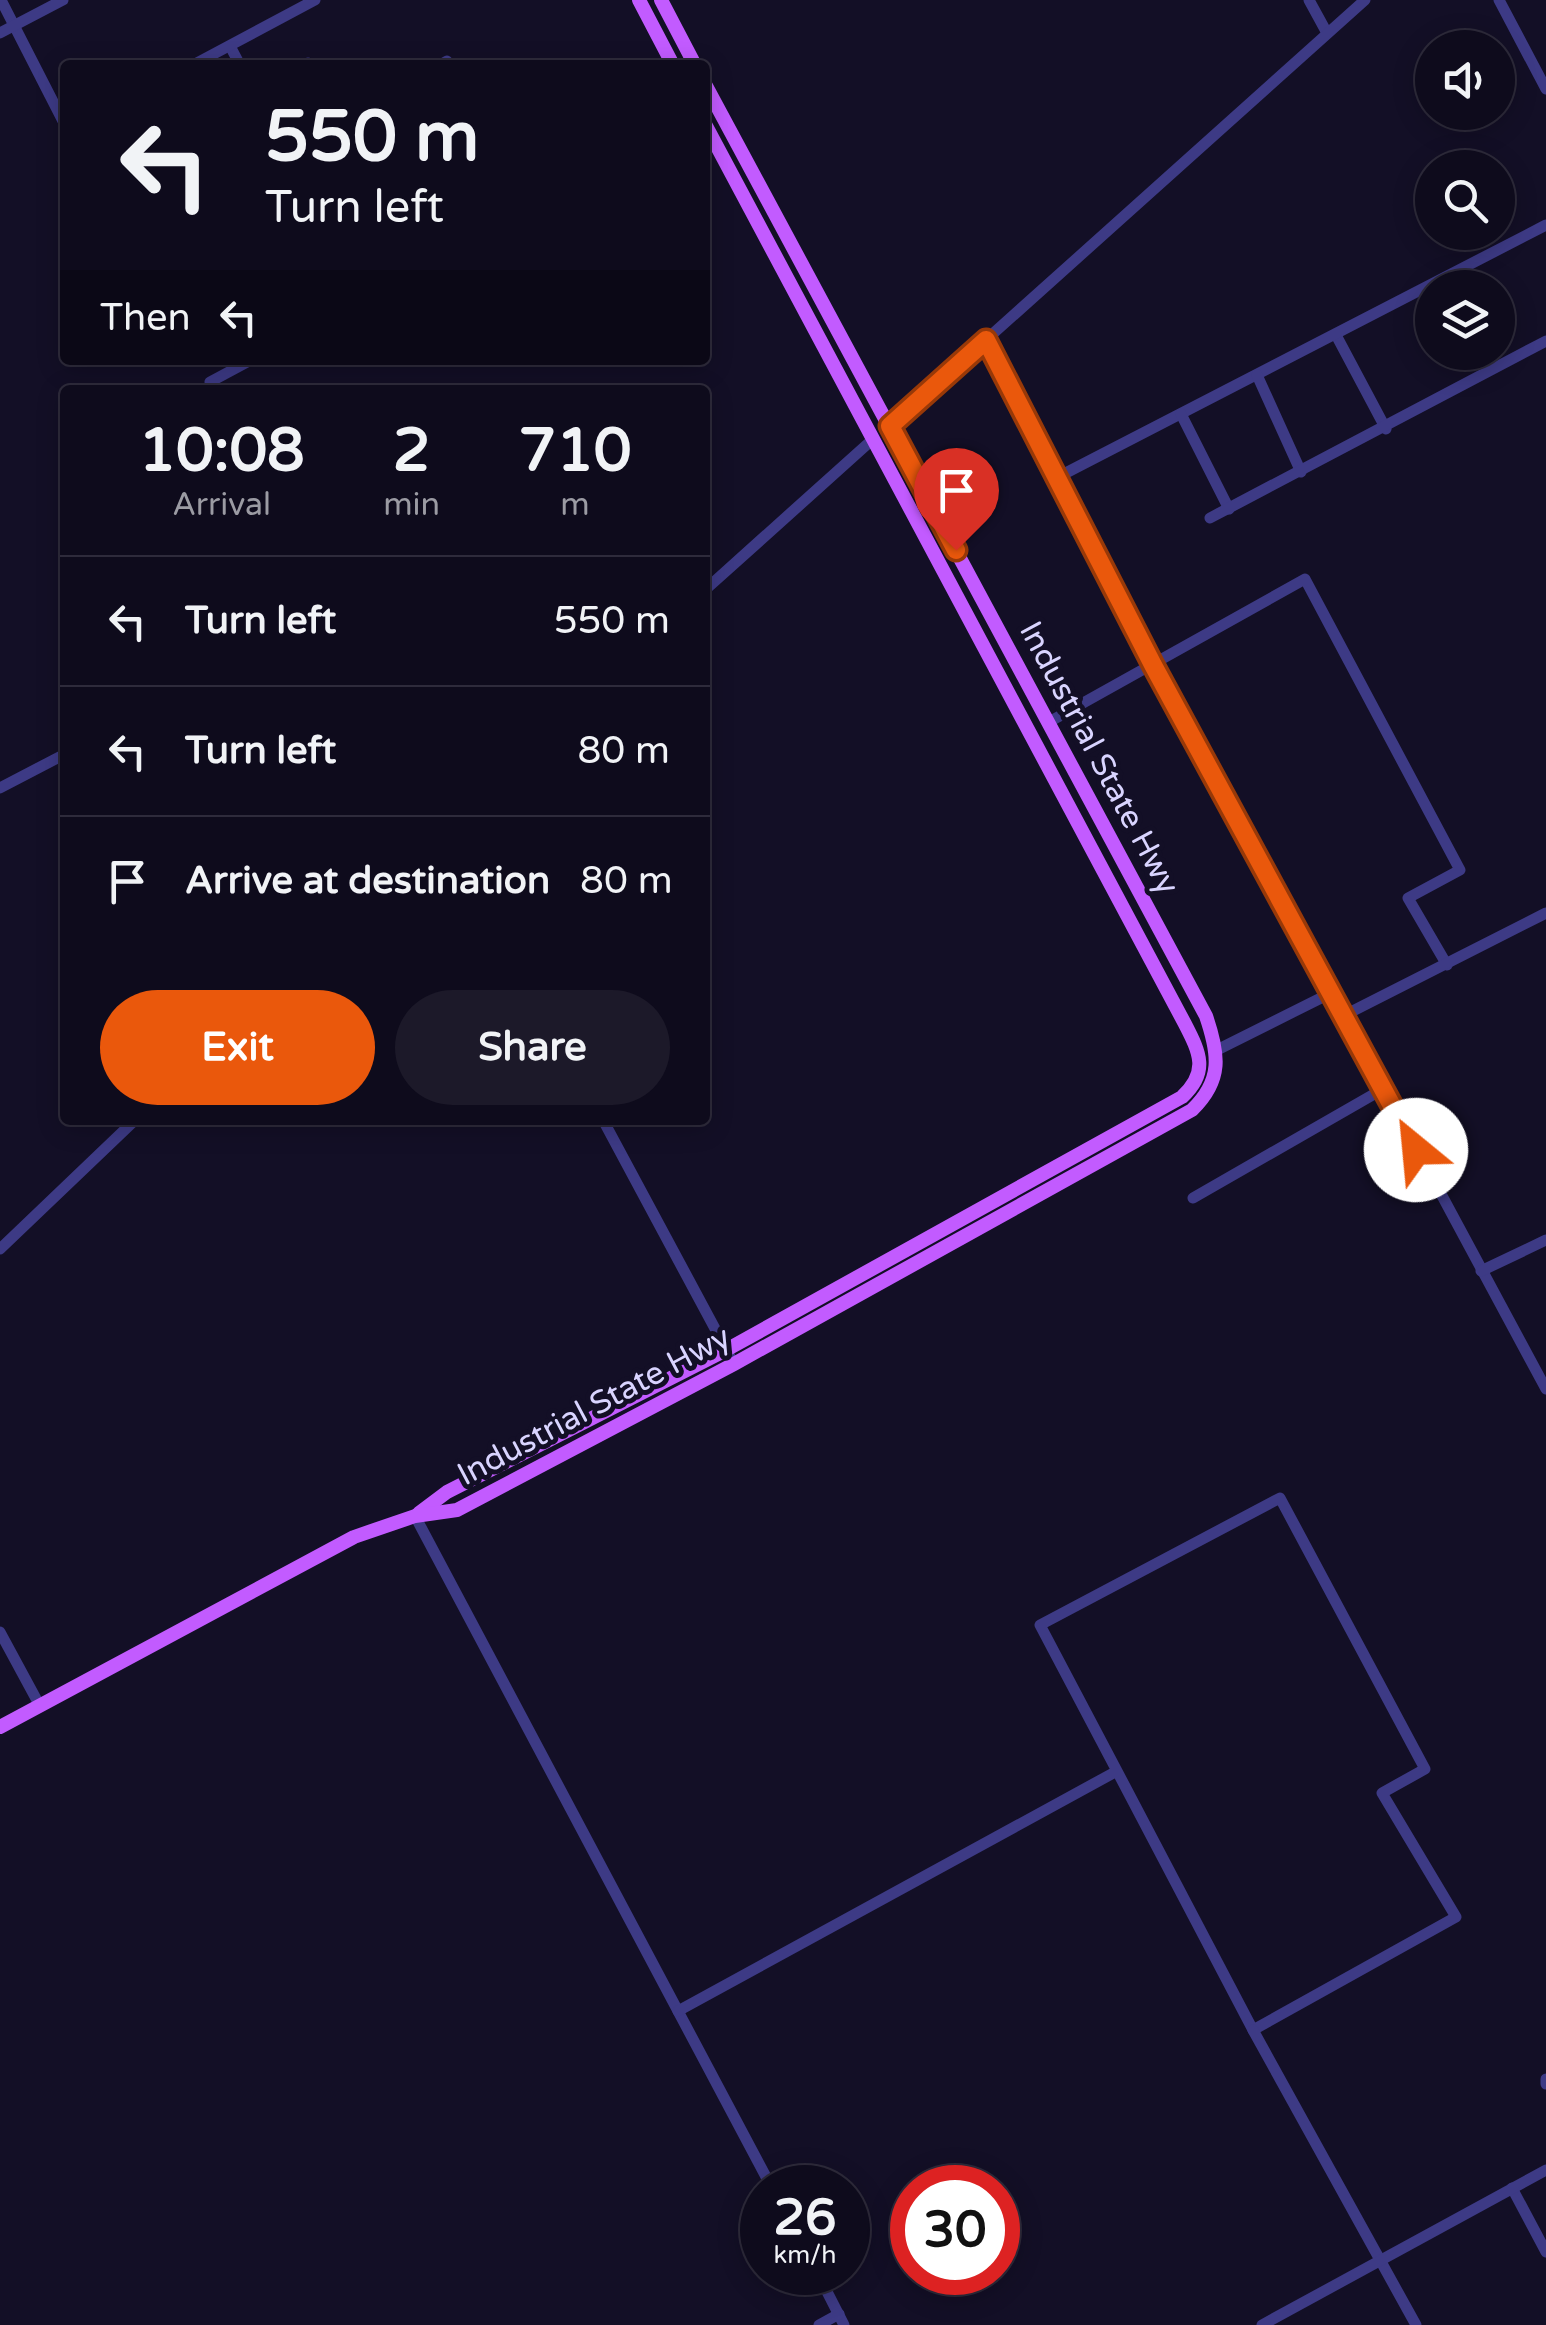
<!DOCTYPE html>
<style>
body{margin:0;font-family:"Varela Round",sans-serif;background:#1c1929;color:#f1f3f6;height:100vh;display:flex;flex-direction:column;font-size:38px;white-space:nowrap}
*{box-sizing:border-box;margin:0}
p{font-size:32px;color:#9b9ba3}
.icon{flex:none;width:55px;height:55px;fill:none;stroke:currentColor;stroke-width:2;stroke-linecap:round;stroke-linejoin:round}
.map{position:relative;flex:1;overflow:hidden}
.sheet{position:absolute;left:60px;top:385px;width:650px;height:740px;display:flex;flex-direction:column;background:#0e0b1c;border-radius:10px;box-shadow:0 5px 25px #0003,0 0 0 2px #2e2b3b}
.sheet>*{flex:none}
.guide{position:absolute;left:60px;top:60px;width:650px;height:305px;border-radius:10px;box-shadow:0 5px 25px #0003,0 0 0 2px #2e2b3b;background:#0e0b1c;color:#f1f3f6;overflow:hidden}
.fabs{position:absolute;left:1415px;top:30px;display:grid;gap:20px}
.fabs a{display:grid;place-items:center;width:100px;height:100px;border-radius:50%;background:#0e0b1c;box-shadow:0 5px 25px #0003,0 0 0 2px #2e2b3b;font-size:50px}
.speed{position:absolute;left:740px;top:2165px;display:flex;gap:20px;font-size:50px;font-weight:700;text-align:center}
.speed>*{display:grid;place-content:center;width:130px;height:130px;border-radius:50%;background:#0e0b1c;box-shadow:0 5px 25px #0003,0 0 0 2px #2e2b3b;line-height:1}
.speed small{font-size:25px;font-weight:400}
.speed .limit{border:15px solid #d22;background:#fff;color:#111}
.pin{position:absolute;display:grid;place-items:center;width:85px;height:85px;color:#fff;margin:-102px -42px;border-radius:50% 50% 50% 0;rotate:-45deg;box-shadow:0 0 10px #0007}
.pin .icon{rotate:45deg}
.me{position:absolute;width:110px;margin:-55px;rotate:332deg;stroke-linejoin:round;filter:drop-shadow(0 0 8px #0008)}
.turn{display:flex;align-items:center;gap:35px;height:210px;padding:0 40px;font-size:45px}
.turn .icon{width:130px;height:130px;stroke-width:2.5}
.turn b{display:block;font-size:70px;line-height:85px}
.then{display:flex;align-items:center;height:95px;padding:0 40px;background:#0003;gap:20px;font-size:38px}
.eta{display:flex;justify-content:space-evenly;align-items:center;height:170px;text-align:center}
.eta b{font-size:60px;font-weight:700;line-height:70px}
.button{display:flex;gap:20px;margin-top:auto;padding:20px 40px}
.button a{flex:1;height:115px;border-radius:60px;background:#ea580c;color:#fff;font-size:40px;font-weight:700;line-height:115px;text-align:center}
.button a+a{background:#1c1929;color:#f1f3f6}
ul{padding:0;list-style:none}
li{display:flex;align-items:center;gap:30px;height:130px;padding:0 40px;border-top:2px solid #2e2b3b}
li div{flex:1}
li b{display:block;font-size:38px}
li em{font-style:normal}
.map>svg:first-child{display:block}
</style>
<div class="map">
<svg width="1546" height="2325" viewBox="0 0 1546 2325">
<rect width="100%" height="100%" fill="#130f26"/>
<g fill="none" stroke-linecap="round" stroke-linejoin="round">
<g stroke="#3d3a85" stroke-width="11">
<path d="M 1,0 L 65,125"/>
<path d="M 1309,0 L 1327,33"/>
<path d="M 1499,0 L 1546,89"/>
<path d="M 0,33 L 63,0"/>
<path d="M 230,46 L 240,65"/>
<path d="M 193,65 L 315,0"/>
<path d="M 304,65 L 308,63"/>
<path d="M 440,65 L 447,61"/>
<path d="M 1454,273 L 1462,288"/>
<path d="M 1336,335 L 1386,429"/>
<path d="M 986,341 L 1056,478 L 1546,225"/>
<path d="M 1257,375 L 1301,472"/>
<path d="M 214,390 L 210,382 L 251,360"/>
<path d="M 1181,414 L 1229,509"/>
<path d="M 890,426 L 1365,0"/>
<path d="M 1056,478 L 1546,1389"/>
<path d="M 1210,518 L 1546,341"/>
<path d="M 705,590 L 872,440"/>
<path d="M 1049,722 L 1305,579 L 1460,870 L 1408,898 L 1447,965"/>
<path d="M 0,788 L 65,754"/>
<path d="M 1343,1016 L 1546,913"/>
<path d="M 1217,1050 L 1331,993"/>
<path d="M 603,1120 L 734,1364"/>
<path d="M 1193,1198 L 1383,1089"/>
<path d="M 0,1249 L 135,1120"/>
<path d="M 1481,1271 L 1546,1240"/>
<path d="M 415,1516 L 772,2188"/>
<path d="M 0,1632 L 40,1706"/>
<path d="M 678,2011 L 1117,1771 L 1040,1625 L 1280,1498 L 1425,1769 L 1382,1793 L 1456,1917 L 1253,2030 L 1117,1771"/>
<path d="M 1253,2030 L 1416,2325"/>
<path d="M 1546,2079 L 1546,2084"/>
<path d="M 1512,2188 L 1546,2252"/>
<path d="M 817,2272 L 844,2325"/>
<path d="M 819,2325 L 839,2314"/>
<path d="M 1262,2325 L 1546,2170"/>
</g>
<g stroke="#c25bff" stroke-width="14">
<path d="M 639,0 L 673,65"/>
<path d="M 661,0 L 695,65"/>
<path d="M 419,1513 L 447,1492 L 726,1350 L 1182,1097 C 1209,1072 1200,1053 1185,1024 L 705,124"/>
<path d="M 0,1727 L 354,1537 L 415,1516 L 457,1510 L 734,1364 L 1192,1110 C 1223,1080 1219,1054 1206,1016 L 705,84"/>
</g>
</g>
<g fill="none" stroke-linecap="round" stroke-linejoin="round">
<g stroke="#983908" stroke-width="25">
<path id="route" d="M 956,550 L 890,426 L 986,340 L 1153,665 L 1416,1150"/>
</g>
<use href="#route" stroke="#ea580c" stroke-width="18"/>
</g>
<g text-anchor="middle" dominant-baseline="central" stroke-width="10" stroke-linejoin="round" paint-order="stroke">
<g font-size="32" fill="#d9d4ff" stroke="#130f26">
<text transform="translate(1099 758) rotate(62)">Industrial State Hwy</text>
<text transform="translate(594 1406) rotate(-28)">Industrial State Hwy</text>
</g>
</g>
</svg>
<div class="fabs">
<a><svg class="icon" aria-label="sound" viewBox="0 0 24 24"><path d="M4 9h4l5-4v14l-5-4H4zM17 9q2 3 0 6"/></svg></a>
<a><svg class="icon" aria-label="search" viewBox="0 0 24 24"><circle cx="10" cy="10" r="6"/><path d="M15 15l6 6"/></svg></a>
<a><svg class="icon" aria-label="layers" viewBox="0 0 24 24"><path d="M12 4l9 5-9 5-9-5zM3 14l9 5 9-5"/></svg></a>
</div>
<div class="speed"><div>26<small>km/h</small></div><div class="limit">30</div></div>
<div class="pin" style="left:956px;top:550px;background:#d93025"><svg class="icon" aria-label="arrive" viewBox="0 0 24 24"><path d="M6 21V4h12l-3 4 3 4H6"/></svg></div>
<svg class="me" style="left:1416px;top:1150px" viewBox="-20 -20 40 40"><circle r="19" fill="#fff"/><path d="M0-13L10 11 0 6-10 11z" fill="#ea580c"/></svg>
<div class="guide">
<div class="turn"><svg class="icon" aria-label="left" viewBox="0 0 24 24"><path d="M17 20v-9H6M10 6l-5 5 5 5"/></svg><div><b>550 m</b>Turn left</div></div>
<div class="then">Then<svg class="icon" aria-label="left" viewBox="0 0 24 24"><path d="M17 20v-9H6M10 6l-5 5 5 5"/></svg></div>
</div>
<section class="sheet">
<div class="eta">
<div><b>10:08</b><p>Arrival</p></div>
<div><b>2</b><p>min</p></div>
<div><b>710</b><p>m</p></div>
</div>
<ul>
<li><svg class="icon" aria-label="left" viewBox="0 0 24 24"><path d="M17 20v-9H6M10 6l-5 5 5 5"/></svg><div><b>Turn left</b></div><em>550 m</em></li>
<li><svg class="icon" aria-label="left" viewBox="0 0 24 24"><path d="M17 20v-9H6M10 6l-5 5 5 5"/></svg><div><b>Turn left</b></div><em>80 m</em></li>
<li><svg class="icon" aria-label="arrive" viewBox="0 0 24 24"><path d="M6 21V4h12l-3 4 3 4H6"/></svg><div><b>Arrive at destination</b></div><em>80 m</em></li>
</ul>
<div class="button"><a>Exit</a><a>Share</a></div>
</section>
</div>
